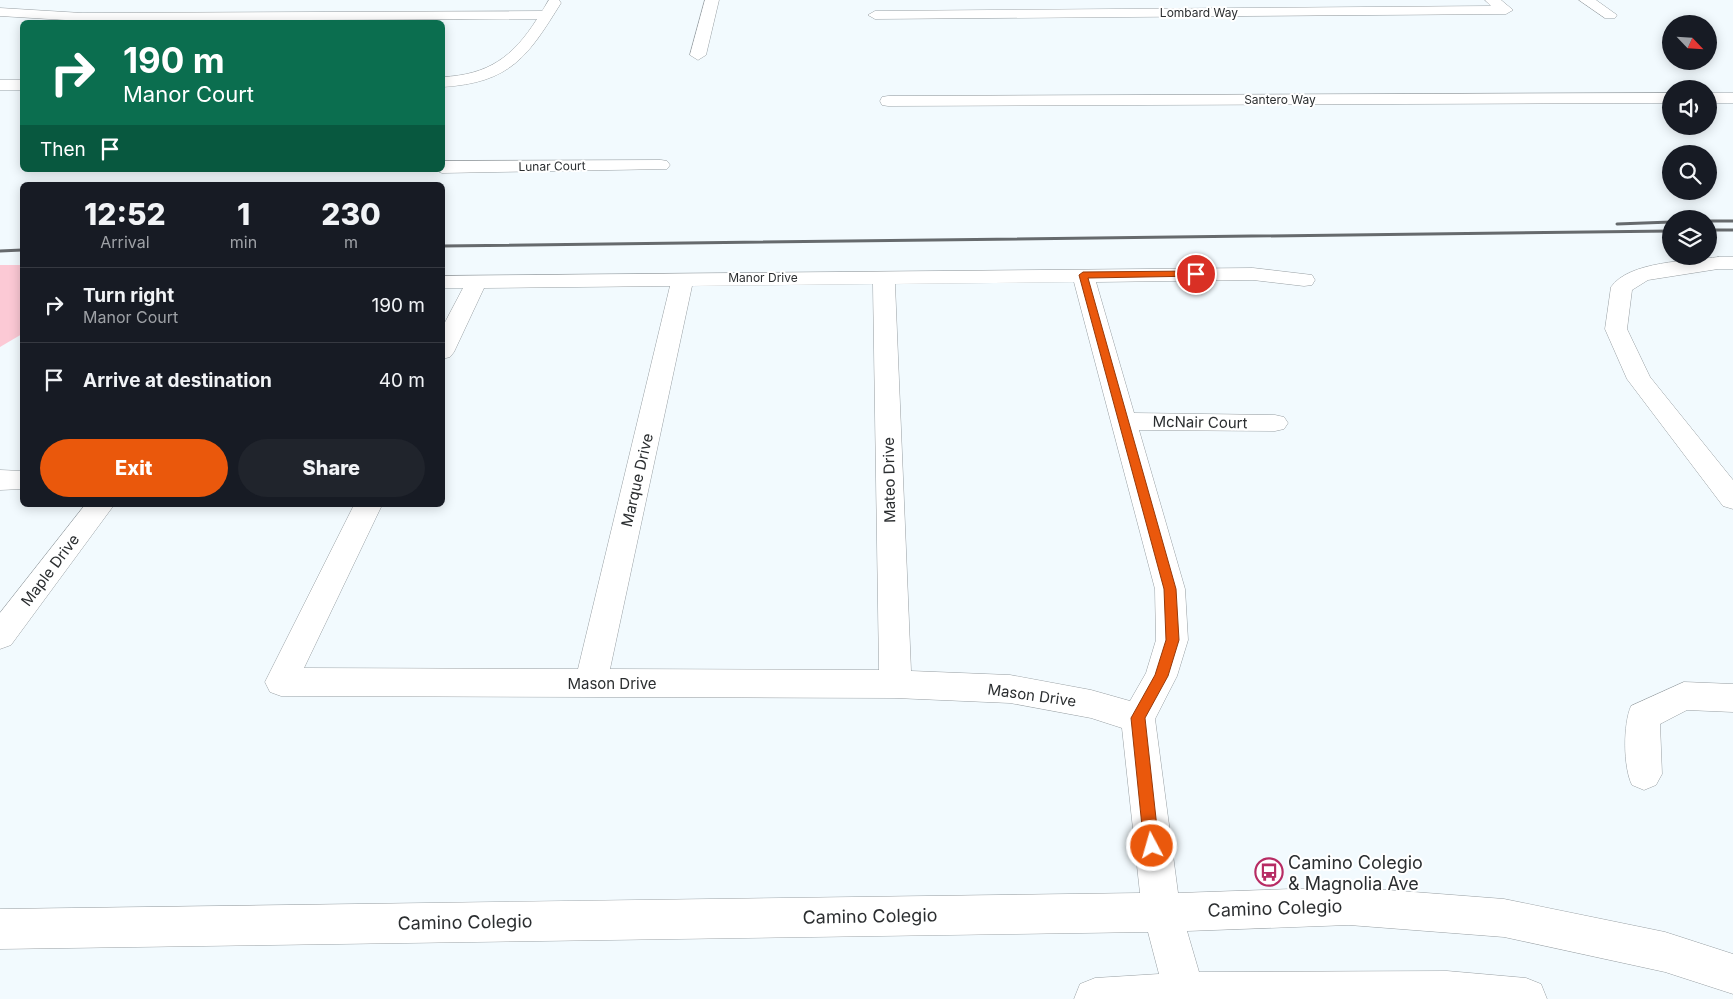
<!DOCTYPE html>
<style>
body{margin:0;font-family:Inter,sans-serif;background:#20242c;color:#f1f3f6;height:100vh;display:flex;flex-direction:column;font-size:19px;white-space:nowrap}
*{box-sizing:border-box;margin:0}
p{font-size:16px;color:#9ea1a6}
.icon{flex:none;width:28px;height:28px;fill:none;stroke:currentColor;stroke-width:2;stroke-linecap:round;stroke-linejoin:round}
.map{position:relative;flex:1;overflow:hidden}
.panel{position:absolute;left:20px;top:182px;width:425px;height:325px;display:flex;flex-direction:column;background:#171b24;border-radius:8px;box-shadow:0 2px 12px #0003}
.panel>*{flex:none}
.banner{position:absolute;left:20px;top:20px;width:425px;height:152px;border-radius:8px;box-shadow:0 2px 12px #0003;background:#0b6e4f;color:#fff;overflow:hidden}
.needle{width:32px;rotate:115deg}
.tools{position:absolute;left:1662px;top:15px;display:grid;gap:10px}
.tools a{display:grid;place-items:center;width:55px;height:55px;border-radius:50%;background:#171b24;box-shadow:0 2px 12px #0003;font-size:25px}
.pin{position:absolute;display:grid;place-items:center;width:42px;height:42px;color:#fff;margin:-21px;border:2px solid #fff;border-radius:50%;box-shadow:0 1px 5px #0007}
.me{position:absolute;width:55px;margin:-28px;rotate:354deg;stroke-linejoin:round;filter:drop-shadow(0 0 4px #0008)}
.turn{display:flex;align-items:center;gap:18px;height:105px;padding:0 20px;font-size:22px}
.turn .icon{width:65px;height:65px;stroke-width:2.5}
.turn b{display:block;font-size:35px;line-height:42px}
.then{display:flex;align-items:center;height:48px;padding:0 20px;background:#0003;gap:10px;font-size:19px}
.eta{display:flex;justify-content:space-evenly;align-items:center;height:85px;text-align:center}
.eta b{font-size:30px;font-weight:800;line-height:35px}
.button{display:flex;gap:10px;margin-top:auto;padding:10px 20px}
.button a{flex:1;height:58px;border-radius:30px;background:#ea580c;color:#fff;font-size:20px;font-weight:800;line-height:58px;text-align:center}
.button a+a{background:#20242c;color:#f1f3f6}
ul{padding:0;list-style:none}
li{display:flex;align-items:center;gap:15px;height:75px;padding:0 20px;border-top:1px solid #363941}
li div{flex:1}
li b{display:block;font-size:19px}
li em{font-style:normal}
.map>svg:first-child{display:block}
</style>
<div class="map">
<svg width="1733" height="999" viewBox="0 0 1733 999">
<rect width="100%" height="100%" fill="#f2fafe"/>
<path fill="#fcc9d5" d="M 0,265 L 22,265 L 22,334 L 0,347 Z"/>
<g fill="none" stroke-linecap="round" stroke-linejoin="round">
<g stroke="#989fa3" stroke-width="1">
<g id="minor">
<path d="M 549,0 L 559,0 L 561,3 C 528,56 511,83 442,87 L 442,77 C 488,75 513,57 537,19 L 82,21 L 0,16 L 0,8 L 82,13 L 542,11 Z"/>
<path d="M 705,0 L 719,0 L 706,55 L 698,60 L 690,55 Z"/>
<path d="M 1485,0 L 1501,0 L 1513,10 L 1506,14 L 875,19 L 868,15 L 875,11 L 1491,6 Z"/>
<path d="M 1579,0 L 1596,0 L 1617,15 L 1615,18 L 1605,18 Z"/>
<rect x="0" y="80" width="22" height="10"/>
<path d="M 1671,93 L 1671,103 L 888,106 L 882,105 L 880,101 L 882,97 L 888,96 Z"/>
<rect x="1709" y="93" width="24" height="10"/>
<path d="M 661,160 L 667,161 L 670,165 L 667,169 L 442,173 L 435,170 L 442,170 L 442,161 Z"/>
<path d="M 1718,257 L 1733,257 L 1733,269 L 1718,269 L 1648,280 L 1632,290 L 1627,329 L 1650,377 L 1733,480 L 1733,509 L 1723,506 L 1627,379 L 1605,329 L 1611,287 C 1629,261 1689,261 1718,257 Z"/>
<path d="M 1253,268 L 1304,274 L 1312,275 L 1315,280 L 1312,285 L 1304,286 L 1253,280 L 1096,282 L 1134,413 L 1275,415 L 1284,417 L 1288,423 L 1284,429 L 1275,431 L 1139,430 L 1185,589 L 1188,640 L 1177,676 L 1155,719 L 1178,893 L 1349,887 L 1504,899 L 1665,932 L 1733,954 L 1733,994 L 1665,972 L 1504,937 L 1349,925 L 1187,931 L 1199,972 L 1447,971 L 1526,978 L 1541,984 L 1547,999 L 1074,999 L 1080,984 L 1095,978 L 1159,974 L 1148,932 L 0,949 L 0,909 L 1140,893 L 1122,728 L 1091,718 L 1010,703 L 895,698 L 281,696 L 270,692 L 265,682 L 354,505 L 382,505 L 304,668 L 578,669 L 670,286 L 484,288 L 454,352 L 450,357 L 442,359 L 442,328 L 463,288 L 442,288 L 442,276 ZM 1074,282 L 1155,589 L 1156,640 L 1146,673 L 1130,701 L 1091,690 L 1010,675 L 911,671 L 895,284 ZM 873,284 L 879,670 L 610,669 L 692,286 Z"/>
<path d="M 0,470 L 22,471 L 22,489 L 0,490 Z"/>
<path d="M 85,505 L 114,505 L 11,645 L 0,649 L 0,613 Z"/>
<path d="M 1684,682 L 1733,684 L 1733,712 L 1687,710 L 1660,724 L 1662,774 L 1656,785 L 1644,790 L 1632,785 C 1623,767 1623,724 1631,706 Z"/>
</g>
</g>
<use href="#minor" fill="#fff" fill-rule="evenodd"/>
<g stroke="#666a6d" stroke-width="3">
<path d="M 1709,221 L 1733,221"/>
<path d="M 1617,224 L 1671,222"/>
<path d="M 1709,230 L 1733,230"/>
<path d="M 442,246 L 1671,231"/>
<path d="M 0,251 L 22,250"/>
</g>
</g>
<path fill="#ea580c" stroke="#983908" d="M 1196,271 L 1199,272 L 1199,276 L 1088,278 L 1176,589 L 1179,640 L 1168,676 L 1145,718 L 1159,846 L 1157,851 L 1152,853 L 1146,851 L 1144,846 L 1131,718 L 1155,675 L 1166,640 L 1164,589 L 1079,275 L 1083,272 Z"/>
<defs>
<g id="bus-ring" transform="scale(1.4375)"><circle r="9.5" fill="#fff" stroke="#b72b63" stroke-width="1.5"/><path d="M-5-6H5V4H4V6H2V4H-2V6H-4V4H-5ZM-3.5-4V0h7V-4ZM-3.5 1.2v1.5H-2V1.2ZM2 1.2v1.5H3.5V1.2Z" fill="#b72b63"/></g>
</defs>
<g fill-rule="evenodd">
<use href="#bus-ring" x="1269" y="872"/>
</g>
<g text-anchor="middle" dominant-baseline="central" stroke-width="4" stroke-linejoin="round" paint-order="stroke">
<g font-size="12" fill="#2b2e30" stroke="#fff">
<text x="1199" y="12">Lombard Way</text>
<text x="1280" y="99">Santero Way</text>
<text transform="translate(552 166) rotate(-1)">Lunar Court</text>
<text x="763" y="277">Manor Drive</text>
</g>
<g font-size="15" fill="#2b2e30" stroke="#fff">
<text transform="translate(1200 422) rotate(1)">McNair Court</text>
<text transform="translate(637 480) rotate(-77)">Marque Drive</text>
<text transform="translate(889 480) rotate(-91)">Mateo Drive</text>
<text transform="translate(50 570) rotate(-53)">Maple Drive</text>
<text x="612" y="683">Mason Drive</text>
<text transform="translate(1032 695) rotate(8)">Mason Drive</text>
</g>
<g font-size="18" fill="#2b2e30" stroke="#fff" text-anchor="start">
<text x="1288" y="862">Camino Colegio<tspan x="1288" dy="21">&amp; Magnolia Ave</tspan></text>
</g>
<g font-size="18" fill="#2b2e30" stroke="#fff">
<text transform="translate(1275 908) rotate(-2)">Camino Colegio</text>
<text transform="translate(870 916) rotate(-1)">Camino Colegio</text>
<text transform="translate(465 922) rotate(-1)">Camino Colegio</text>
</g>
</g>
</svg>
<div class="tools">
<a><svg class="needle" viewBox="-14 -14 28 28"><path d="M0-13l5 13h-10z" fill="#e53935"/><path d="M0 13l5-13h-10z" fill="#9ea1a6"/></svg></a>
<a><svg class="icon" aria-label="sound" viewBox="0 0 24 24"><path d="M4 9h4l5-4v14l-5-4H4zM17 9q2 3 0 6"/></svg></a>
<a><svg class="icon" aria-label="search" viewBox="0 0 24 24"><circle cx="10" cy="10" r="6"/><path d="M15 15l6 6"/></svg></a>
<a><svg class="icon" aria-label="layers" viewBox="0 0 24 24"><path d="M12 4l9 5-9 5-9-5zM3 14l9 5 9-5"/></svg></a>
</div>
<div class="pin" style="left:1196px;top:274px;background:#d93025"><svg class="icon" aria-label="arrive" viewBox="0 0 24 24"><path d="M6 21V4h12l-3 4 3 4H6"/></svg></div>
<svg class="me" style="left:1152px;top:846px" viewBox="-20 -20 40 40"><circle r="17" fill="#ea580c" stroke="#fff" stroke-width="3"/><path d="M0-11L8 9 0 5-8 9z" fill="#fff"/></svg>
<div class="banner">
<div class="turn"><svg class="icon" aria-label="right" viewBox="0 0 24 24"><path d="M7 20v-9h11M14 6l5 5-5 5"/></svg><div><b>190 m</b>Manor Court</div></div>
<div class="then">Then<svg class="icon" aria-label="arrive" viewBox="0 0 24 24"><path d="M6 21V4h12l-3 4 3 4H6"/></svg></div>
</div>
<section class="panel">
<div class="eta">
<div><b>12:52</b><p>Arrival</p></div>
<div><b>1</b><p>min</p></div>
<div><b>230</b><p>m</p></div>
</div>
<ul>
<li><svg class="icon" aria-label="right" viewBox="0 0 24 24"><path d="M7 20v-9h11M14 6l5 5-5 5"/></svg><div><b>Turn right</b><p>Manor Court</p></div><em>190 m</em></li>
<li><svg class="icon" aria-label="arrive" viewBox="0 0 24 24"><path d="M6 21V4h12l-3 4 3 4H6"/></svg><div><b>Arrive at destination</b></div><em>40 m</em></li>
</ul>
<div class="button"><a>Exit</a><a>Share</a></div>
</section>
</div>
